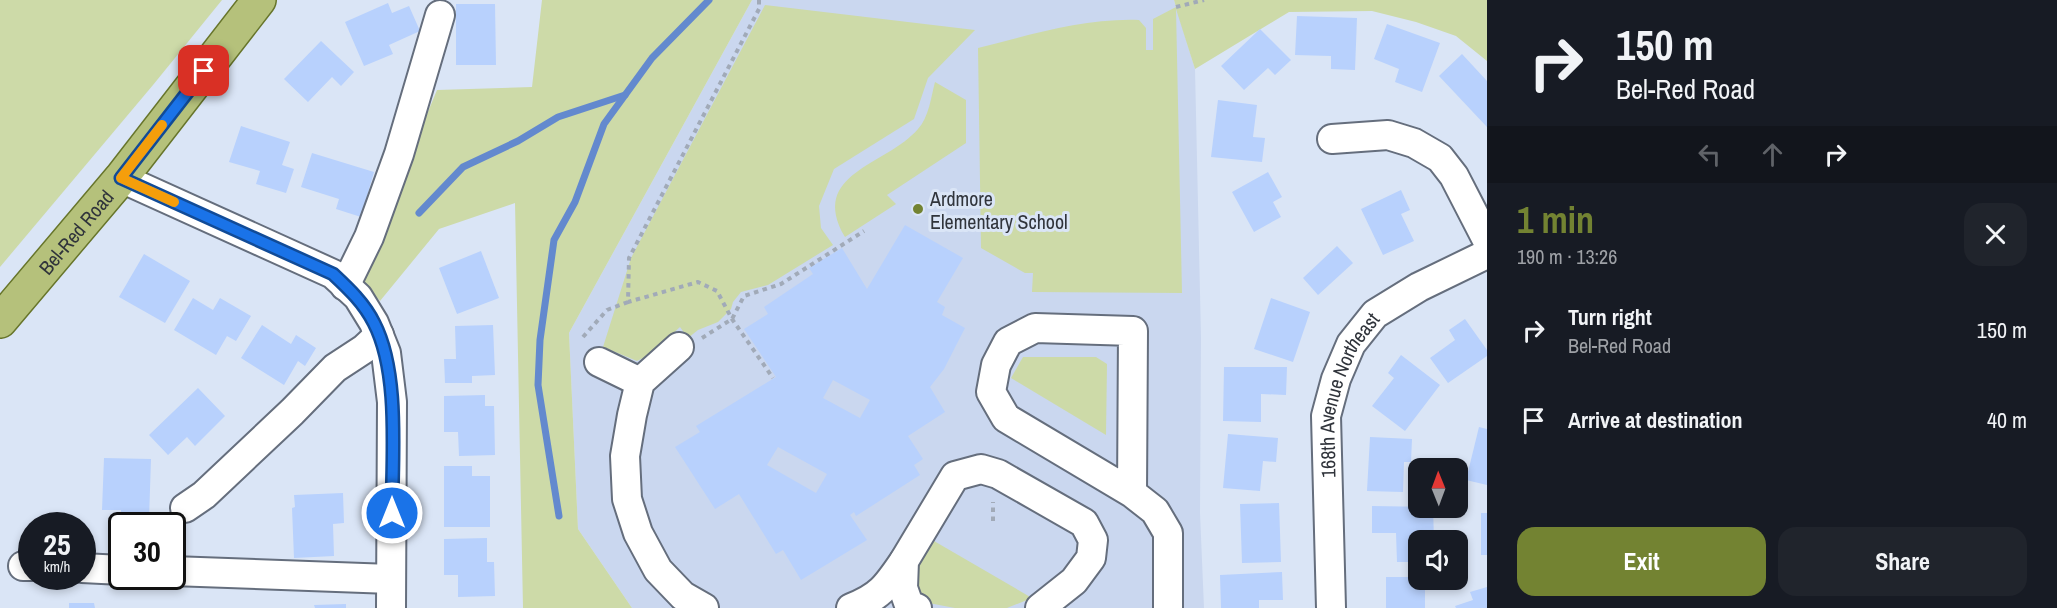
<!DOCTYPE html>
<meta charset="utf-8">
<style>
body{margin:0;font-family:"Archivo Narrow",sans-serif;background:#20242c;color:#f1f3f6;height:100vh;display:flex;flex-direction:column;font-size:22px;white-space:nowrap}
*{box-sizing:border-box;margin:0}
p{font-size:20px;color:#9ea1a6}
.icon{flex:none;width:33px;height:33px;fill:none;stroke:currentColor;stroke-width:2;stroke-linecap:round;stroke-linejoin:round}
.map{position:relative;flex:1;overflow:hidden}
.sheet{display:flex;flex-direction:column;background:#171b24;width:570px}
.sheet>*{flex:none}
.banner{background:#171b24;color:#f1f3f6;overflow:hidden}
.needle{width:39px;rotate:359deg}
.fabs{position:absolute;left:1408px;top:458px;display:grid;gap:12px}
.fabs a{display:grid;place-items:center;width:60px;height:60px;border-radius:12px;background:#171b24;box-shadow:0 3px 9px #0003;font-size:30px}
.speed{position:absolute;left:18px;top:512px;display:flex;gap:12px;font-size:30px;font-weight:700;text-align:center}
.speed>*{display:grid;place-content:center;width:78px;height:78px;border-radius:50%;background:#171b24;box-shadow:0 3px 9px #0003;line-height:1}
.speed small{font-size:15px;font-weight:400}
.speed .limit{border:3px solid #111;border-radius:9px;background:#fff;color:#111}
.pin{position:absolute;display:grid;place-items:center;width:51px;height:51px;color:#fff;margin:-26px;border-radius:12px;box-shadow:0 3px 9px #0006}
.me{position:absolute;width:66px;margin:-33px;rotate:0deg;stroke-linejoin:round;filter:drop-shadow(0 0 4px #0008)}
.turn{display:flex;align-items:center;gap:21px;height:126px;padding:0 30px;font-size:27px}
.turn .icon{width:78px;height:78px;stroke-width:2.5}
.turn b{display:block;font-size:42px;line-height:51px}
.lanes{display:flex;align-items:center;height:57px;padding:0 30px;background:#0003;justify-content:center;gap:30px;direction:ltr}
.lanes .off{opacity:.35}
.round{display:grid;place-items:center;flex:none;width:63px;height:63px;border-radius:18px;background:#20242c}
.headline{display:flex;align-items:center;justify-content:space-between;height:102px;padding:0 30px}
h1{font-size:36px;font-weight:700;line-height:45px;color:#738332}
.button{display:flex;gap:12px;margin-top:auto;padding:12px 30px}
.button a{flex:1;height:69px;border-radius:18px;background:#738332;color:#fff;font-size:24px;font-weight:700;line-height:69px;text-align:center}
.button a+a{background:#20242c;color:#f1f3f6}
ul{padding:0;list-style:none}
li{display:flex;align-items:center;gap:18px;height:90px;padding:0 30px}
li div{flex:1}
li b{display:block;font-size:22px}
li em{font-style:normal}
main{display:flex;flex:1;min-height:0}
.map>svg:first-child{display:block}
</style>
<main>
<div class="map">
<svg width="1487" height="608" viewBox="0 0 1487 608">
<rect width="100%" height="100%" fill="#dae5f6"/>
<path fill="#cad7ef" d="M 752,0 L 1174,0 L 1195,69 L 1201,338 L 1200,513 L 1204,608 L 632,608 L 578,529 L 569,333 Z"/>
<g fill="#cddaa8">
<path d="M 0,0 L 222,0 L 153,85 L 0,267 Z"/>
<path d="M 542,0 L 752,0 L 569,333 L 578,529 L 632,608 L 523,608 L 515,203 L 439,229 L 380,301 L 359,278 L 437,90 L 532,87 Z"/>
<path d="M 1174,0 L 1487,0 L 1487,61 L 1456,36 L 1416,22 L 1372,11 L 1289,12 L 1195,69 L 1176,9 L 1182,293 L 1032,292 L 1033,273 L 1025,273 L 981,248 L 978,48 C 1030,35 1085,18 1139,20 L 1146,28 L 1146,50 L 1153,50 L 1153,19 L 1176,7 Z"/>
<path d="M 765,5 L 975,30 L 928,78 L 914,119 L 834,169 L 819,206 L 821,228 L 833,245 L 768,285 L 741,292 L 733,302 L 731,309 L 718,322 L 698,330 L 688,338 L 680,327 L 651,354 L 637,361 L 603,347 L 631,258 Z"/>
<path d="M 935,82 L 966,100 L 966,143 L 887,195 L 896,204 L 845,237 C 808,173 886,166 918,129 C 929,117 931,97 935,82 Z"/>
<path d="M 1023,357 L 1096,357 L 1107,364 L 1106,435 L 1011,378 Z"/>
<path d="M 934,541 L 1032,598 L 1007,608 L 955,608 L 918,601 L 910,578 Z"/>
</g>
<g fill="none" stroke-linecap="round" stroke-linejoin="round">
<g stroke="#6389ce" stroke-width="7">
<path d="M 419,213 L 463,167 L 518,141 L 558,117 L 625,95"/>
<path d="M 559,516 L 538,385 L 540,340 L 554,240 L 575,202 L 604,124 L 652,58 L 709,0"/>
</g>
</g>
<g fill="#b8d1fd" fill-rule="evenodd">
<path d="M 388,3 L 392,13 L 409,6 L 420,31 L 389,45 L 393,54 L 364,66 L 345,22 Z"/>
<path d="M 456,4 L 495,4 L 496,65 L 456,65 Z"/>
<path d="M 1297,16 L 1357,18 L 1355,70 L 1331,69 L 1331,56 L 1295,55 Z"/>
<path d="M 1387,24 L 1440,43 L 1422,92 L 1395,82 L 1399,69 L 1374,59 Z"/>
<path d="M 1260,29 L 1291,60 L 1275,75 L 1268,68 L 1244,90 L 1221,66 Z"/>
<path d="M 321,41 L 354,72 L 341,86 L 332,77 L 308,102 L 284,79 Z"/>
<path d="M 1462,54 L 1487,81 L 1487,127 L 1439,76 Z"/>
<path d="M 1218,100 L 1257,105 L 1253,137 L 1265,138 L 1262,162 L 1211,157 Z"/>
<path d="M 241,126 L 290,142 L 282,165 L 294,169 L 286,193 L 256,184 L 260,171 L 229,162 Z"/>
<path d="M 312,153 L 374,172 L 361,217 L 336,209 L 339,199 L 301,187 Z"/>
<path d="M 1268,172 L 1282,197 L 1273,202 L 1281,217 L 1254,232 L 1232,192 Z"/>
<path d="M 1401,190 L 1410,210 L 1401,214 L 1414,241 L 1383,255 L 1361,209 Z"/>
<path d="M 905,225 L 963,258 L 937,302 L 945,307 L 942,315 L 965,328 L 944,369 L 930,387 L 945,412 L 908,436 L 923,459 L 914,465 L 920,475 L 856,516 L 854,512 L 850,515 L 867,540 L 801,580 L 783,550 L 776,554 L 739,494 L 715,509 L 675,447 L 700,432 L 696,426 L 776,377 L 744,329 L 768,314 L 764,307 L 813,274 L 809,268 L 842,248 L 867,289 ZM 833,380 L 870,400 L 860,418 L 823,398 ZM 778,447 L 827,474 L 816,493 L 767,465 Z"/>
<path d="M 1337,246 L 1353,263 L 1318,295 L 1303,278 Z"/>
<path d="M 481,251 L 499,298 L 457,314 L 439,268 Z"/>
<path d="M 144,254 L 190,281 L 165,323 L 119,297 Z"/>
<path d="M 193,298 L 213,310 L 220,298 L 251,316 L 236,341 L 227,336 L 216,355 L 174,330 Z"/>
<path d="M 1271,298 L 1310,312 L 1293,362 L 1254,349 Z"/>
<path d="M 1465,319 L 1487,350 L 1487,356 L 1448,383 L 1430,358 L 1455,340 L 1449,330 Z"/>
<path d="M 262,325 L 291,344 L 296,335 L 316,348 L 305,366 L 298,361 L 284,385 L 241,358 Z"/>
<path d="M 493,325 L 495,375 L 472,376 L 472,383 L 445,383 L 444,359 L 456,359 L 455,326 Z"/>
<path d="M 1401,355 L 1440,385 L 1405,431 L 1372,406 L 1394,378 L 1388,373 Z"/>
<path d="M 1224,367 L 1287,367 L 1286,395 L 1261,394 L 1261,422 L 1223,421 Z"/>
<path d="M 198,388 L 225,416 L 195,446 L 187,437 L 168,455 L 149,435 Z"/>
<path d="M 485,395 L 485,406 L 494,406 L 495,455 L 459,456 L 458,432 L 444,432 L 444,396 Z"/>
<path d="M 1479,427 L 1487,429 L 1487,485 L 1466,480 Z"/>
<path d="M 1228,434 L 1278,438 L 1276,462 L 1263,461 L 1260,491 L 1223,488 Z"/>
<path d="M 1370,437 L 1412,439 L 1411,462 L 1404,462 L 1403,492 L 1367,491 Z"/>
<path d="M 104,458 L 151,459 L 149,520 L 121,520 L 121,510 L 102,510 Z"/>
<path d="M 444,466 L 472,466 L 472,476 L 490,476 L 490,527 L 444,527 Z"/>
<path d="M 343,493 L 344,523 L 333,524 L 334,556 L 294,558 L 292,508 L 295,507 L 294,495 Z"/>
<path d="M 1279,503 L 1281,562 L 1242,563 L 1240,504 Z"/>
<path d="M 1372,506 L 1433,507 L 1434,540 L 1419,540 L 1419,562 L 1397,562 L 1396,533 L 1372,533 Z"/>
<rect x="1481" y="513" width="6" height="42"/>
<path d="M 487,538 L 487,562 L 494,562 L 495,596 L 458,597 L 458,575 L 444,575 L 444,539 Z"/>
<path d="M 1282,572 L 1283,600 L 1259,600 L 1259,608 L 1221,608 L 1220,575 Z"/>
<path d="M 1386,577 L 1419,577 L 1419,579 L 1425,579 L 1425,608 L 1386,608 Z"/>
<path d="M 1487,587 L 1487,608 L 1456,608 L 1455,606 L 1473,600 L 1470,592 Z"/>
<path d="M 69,603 L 94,603 L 95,608 L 69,608 Z"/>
<path d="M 346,604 L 346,608 L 315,608 L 314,605 Z"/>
</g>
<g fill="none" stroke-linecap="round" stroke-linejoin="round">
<g stroke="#656e7d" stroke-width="32">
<g id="minor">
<path d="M 1332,139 L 1388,135 L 1414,143 L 1440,158 L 1454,176 L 1487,240"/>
<path d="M 121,178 L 333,274 L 358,297 L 374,323 L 386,353 L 392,402 L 391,608"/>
<path d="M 345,286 L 369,237 L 399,154 L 440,15"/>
<path d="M 679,347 L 640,382 L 632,415 L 625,456 L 627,499 L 638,533 L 658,570 L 683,596 L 704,608"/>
<path d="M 599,362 L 640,382"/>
<path d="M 1132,493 L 1133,331 L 1035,328 L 1008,342 L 996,365 L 991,392 L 1006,418 L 1132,493 L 1155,511 L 1168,533 L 1168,608"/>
<path d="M 185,508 L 204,495 L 292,412 L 335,368 L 364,349 L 379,335"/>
<path d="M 23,566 L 32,566"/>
<path d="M 82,568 L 122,570"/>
<path d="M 172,571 L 391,579"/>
<path d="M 851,608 C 880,597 887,586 904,561"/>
<path d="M 917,608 L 909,605 L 903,588 L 904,561 L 955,476 L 981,469 L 998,474 L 1084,523 L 1093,540 L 1091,558 L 1074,581 L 1040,608"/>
<path id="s1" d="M 1331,608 L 1326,416 L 1336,379 L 1351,344 L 1375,314 L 1419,287 L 1487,254"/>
</g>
</g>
<g stroke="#67752b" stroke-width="36">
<g id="major">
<path id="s2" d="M 0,321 L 121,178 L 259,0"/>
</g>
</g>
<g stroke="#a1aab8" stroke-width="4" stroke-dasharray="4.5 4.5" stroke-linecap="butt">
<path d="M 759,0 L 759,9 L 629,258 L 628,302 L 698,282 L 717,291 L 732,319 L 773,378"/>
<path d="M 1176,7 L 1204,0"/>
<path d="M 583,337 L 607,310 L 628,302"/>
<path d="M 702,338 L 732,319 L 744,296 L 781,284 L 864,231"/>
<path d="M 993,521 L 993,502"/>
</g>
<use href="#minor" stroke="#fff" stroke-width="28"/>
<use href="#major" stroke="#b5c17b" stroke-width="33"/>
</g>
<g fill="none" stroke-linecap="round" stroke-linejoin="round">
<g stroke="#114b97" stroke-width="15">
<path id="route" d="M 204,71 L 121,178 L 333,274 C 349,289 364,303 374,323 C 400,373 392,457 392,513"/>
</g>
<use href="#route" stroke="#1a73e8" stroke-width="10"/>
<path stroke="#f59e0b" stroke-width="10" d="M 162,125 L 121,178 L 174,202"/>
</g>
<circle fill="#738332" stroke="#dae5f6" stroke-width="2" cx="918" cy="209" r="6"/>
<g text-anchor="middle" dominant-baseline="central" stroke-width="6" stroke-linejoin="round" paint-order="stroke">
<g font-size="20" fill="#30343b" stroke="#dae5f6" text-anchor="start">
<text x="930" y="198">Ardmore<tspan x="930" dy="23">Elementary School</tspan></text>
</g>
<g font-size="20" fill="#30343b" stroke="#dae5f6">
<text stroke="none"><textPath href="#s2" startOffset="117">Bel-Red Road</textPath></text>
<text stroke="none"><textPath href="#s1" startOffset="218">168th Avenue Northeast</textPath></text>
</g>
</g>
</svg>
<div class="fabs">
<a><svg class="needle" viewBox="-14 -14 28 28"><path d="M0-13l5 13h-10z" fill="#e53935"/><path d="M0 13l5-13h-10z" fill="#9ea1a6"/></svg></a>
<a><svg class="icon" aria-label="sound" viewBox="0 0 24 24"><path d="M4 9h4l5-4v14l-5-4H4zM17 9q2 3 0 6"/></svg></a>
</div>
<div class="speed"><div>25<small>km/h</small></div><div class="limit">30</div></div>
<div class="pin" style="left:204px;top:71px;background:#d93025"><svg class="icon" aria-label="arrive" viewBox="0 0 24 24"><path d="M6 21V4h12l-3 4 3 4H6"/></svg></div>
<svg class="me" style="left:392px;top:513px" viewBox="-20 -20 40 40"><circle r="17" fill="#1a73e8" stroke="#fff" stroke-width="3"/><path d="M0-11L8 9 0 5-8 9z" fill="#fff"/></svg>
</div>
<section class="sheet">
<div class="banner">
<div class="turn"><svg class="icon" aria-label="right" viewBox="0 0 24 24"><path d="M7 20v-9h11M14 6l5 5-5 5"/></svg><div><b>150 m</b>Bel-Red Road</div></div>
<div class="lanes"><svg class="icon off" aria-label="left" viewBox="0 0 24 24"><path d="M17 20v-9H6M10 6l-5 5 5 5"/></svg><svg class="icon off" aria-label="ahead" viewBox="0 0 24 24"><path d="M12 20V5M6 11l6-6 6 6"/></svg><svg class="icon" aria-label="right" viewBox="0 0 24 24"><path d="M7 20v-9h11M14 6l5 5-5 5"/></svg></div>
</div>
<div class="headline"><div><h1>1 min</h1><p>190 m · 13:26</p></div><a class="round"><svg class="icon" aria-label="close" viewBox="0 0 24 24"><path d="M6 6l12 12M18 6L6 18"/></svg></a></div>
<ul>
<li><svg class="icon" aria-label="right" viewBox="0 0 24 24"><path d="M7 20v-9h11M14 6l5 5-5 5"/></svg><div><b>Turn right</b><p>Bel-Red Road</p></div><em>150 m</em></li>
<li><svg class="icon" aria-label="arrive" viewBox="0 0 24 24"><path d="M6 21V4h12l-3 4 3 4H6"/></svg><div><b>Arrive at destination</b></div><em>40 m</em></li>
</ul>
<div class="button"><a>Exit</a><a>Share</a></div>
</section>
</main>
